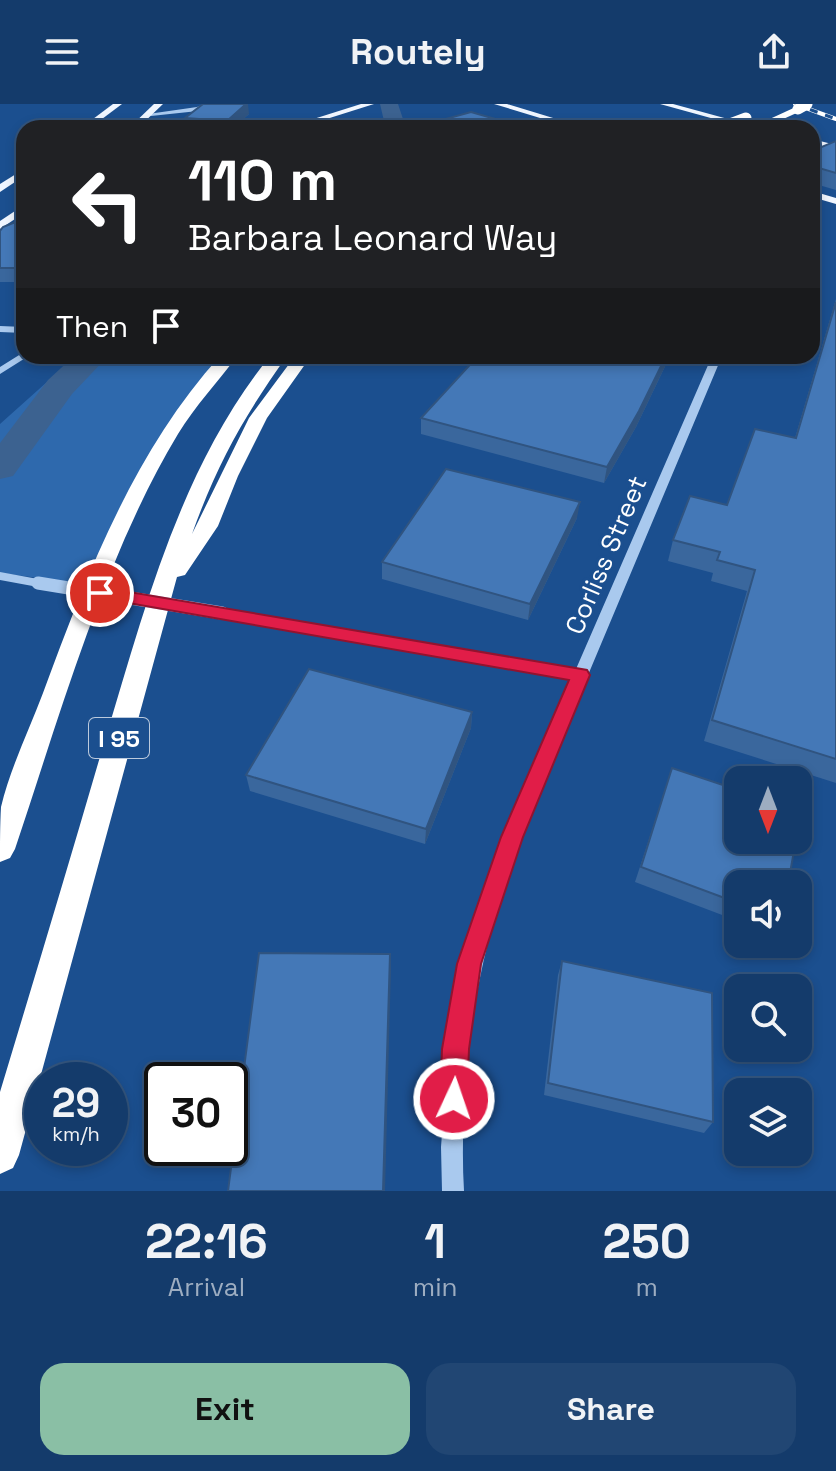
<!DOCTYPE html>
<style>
body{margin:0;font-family:"Space Grotesk",sans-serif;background:#214673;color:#f1f3f6;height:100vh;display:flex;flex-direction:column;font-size:30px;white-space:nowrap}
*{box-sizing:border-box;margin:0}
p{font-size:26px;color:#9dadc1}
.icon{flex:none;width:44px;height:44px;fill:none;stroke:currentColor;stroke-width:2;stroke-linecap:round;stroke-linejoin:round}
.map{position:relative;height:1087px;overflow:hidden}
.side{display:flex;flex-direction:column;background:#143b6b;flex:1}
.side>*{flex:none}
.guide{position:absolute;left:16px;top:16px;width:804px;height:244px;border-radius:24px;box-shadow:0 4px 12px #0003,0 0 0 2px #33557e;background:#202124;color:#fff;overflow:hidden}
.needle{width:52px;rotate:180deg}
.tools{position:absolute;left:724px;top:662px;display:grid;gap:16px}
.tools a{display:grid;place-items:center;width:88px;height:88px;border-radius:16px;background:#143b6b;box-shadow:0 4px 12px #0003,0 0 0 2px #33557e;font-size:40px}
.speed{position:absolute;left:24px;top:958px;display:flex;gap:16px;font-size:40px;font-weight:700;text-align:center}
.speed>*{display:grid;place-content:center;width:104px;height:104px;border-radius:50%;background:#143b6b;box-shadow:0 4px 12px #0003,0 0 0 2px #33557e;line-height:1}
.speed small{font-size:20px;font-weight:400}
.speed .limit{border:4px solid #111;border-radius:12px;background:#fff;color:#111}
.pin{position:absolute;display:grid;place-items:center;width:68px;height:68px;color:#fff;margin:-34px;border:4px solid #fff;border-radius:50%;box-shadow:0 2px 8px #0007}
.me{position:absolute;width:88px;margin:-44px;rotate:3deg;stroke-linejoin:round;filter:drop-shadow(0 0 6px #0008)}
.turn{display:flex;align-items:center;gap:28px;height:168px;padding:0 40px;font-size:36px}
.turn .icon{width:104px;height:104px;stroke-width:2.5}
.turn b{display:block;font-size:56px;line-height:68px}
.then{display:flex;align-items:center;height:76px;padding:0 40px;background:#0003;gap:16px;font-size:30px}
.eta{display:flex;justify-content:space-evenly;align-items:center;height:136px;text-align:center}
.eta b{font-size:48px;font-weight:600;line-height:56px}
.action{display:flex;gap:16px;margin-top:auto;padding:16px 40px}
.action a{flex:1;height:92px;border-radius:24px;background:#8abfa5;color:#111;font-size:32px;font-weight:600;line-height:92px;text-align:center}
.action a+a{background:#214673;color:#f1f3f6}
header{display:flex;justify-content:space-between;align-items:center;height:104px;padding:0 40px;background:#143b6b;font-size:36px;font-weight:600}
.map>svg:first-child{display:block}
</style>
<header><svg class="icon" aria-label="menu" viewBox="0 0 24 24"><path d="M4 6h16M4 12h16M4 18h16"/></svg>Routely<svg class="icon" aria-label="share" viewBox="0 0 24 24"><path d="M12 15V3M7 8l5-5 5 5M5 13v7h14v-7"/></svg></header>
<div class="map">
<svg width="836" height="1087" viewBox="0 0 836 1087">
<rect width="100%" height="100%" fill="#1b4f8f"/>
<path fill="#2e69ad" d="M 76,252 L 225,252 L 212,265 L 93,481 L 0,469 L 0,320 Z"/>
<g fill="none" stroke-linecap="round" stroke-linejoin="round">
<g fill="#3c6290" fill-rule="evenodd">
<path d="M 380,0 L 398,0 L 404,18 L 399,24 L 379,24 L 384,17 Z"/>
<path d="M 74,252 L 108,252 L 72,290 L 13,372 L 0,375 L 0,339 L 48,276 Z"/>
</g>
<g fill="#a9c9ee" fill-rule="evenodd">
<path d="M 204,0 L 212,0 L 198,7 L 151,12 L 148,10 L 197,3 Z"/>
<path d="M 0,222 L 24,223 L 24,229 L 0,228 Z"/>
<path d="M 24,248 L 24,252 L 27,253 L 0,270 L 0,263 Z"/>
<path d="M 712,252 L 722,252 L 520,733 C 489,823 471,894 465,989 C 463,1022 462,1054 464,1087 L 442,1087 L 441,1043 L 449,938 L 465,850 L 504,733 L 572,575 L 222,514 L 215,509 L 222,504 L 576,565 Z"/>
<path d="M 0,468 L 38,475 L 45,479 L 38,483 L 0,476 Z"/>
</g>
<g fill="#f0f6ff" fill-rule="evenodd">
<path d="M 113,0 L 122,0 L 90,24 L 81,24 Z"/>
<path d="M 154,0 L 163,0 L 138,24 L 129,24 Z"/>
<path d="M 361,0 L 374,0 L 298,24 L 285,24 Z"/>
<path d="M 494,0 L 507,0 L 586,24 L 573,24 Z"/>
<path d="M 660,0 L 673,0 L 761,24 L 747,24 Z"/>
<path d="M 812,35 L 836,41 L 836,47 L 812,41 Z"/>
<path d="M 24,65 L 24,72 L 0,88 L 0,80 Z"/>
<path d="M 812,87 L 836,94 L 836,100 L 812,93 Z"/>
<path d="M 24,101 L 24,109 L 0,125 L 0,117 Z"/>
</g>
<g fill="#fff" fill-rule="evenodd">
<path d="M 798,2 L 801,7 L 770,21 L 761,19 Z"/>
<path d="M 220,252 L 237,252 C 218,278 195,302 178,330 C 105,451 60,611 15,745 L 10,754 L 0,758 C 0,741 0,720 1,703 C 10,665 29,626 43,589 C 87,470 134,347 220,252 Z"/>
<path d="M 270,252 L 287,252 C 244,312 217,360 192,430 L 249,314 L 295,252 L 311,252 L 267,314 L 238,372 L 218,422 L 185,471 L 177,473 L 19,1051 L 13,1064 L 0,1070 L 0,988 C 35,872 70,756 104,639 C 145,504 180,364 270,252 Z"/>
</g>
<g stroke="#fff" stroke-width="4">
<path id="rail" d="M 795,0 L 836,15"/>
</g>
<use href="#rail" stroke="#1b4f8f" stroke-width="3" stroke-dasharray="8" stroke-linecap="butt"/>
<path stroke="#a9c9ee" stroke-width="13" d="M 38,479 L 222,509"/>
<g stroke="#fff" stroke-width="11">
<path d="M 798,5 L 807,0"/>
<path d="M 722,23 L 746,14"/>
</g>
</g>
<g fill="#3a679d">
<path d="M 249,10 L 233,24 L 187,24 L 185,14 Z"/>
<path d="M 438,17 L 506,24 L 424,24 L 438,23 Z"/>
<path d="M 836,37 L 836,86 L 812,79 L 812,47 Z"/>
<path d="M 24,119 L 24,178 L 0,178 L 0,127 Z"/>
<path d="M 836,195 L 836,679 L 704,637 L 747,487 L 711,477 L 713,469 L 668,457 L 673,436 L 727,401 L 795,334 Z"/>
<path d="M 466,252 L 670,252 L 636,323 L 604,379 L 421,330 L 421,314 L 476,254 Z"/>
<path d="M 577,414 L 528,516 L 382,475 L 382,458 Z"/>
<path d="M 472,608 L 471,624 L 425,740 L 250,687 L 246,671 Z"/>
<path d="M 667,680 L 738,780 L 738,817 L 635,778 Z"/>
<path d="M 562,857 L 713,1018 L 704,1029 L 544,991 L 558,871 Z"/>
</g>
<g fill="#305480">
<path d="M 246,0 L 248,0 L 249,10 L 233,24 L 228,24 L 227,17 Z"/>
<path d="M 506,18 L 506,24 L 487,24 Z"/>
<path d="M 666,252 L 670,252 L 636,323 L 604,379 L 607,363 Z"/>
<path d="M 580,398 L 577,414 L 528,516 L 530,500 Z"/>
<path d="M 472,608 L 471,624 L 425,740 L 426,725 Z"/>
<path d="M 390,850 L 391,864 L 385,1087 L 383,1087 Z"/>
</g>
<g fill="#4478b7" stroke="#305480" stroke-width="2">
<path d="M 203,0 L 246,0 L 227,17 L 185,14 Z"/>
<path d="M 471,8 L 506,18 L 487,24 L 458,24 L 438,17 Z"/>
<path d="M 241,19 L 287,19 L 286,24 L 239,24 Z"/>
<path d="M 836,37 L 836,69 L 812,62 L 812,53 L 819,50 L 812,48 L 812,47 Z"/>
<path d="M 13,119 L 24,119 L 24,164 L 0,164 L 0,127 L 3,123 Z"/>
<path d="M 836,198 L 836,655 L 712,616 L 755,466 L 717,456 L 720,448 L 673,436 L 690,392 L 727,401 L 755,325 L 796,334 Z"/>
<path d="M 478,252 L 666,252 L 639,307 L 607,363 L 421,314 Z"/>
<path d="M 446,365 L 580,398 L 530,500 L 382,458 Z"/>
<path d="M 309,565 L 472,608 L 426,725 L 246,671 Z"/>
<path d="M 672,664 L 738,686 L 738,736 L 796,736 L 788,780 L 738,780 L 738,799 L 641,763 Z"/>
<path d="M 798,706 L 801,707 L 798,723 Z"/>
<path d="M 259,849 L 390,850 L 383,1087 L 228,1087 Z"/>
<path d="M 562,857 L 712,889 L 713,1018 L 548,979 Z"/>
</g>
<path fill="#e11d48" stroke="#92132f" stroke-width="2" d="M 100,483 L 587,566 L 590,571 L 523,733 L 481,860 L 469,945 L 467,995 L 463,1005 L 454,1009 L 444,1005 L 440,995 L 442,945 L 457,860 L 501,733 L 569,576 L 94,493 L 91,489 L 94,485 Z"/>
<g text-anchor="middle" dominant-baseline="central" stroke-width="6" stroke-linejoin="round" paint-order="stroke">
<rect fill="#1b4f8f" stroke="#bbcadd" stroke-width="2" x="89" y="614" width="60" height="40" rx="6"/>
<g font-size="24" font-weight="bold" fill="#fff">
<text x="119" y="634">I 95</text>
</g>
<g font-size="26" fill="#fff" stroke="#1b4f8f">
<text transform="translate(606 451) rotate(-67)">Corliss Street</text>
</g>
</g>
</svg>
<div class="tools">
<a><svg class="needle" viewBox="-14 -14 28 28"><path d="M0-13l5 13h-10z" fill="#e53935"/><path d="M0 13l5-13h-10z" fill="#9dadc1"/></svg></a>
<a><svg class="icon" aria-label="sound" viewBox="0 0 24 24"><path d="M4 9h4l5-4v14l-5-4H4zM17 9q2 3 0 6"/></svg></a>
<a><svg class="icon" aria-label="search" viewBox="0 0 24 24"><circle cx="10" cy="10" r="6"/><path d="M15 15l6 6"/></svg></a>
<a><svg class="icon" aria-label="layers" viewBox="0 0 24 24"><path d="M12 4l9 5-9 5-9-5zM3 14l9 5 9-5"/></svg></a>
</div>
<div class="speed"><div>29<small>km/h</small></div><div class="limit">30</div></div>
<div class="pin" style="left:100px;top:489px;background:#d93025"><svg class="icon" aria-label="arrive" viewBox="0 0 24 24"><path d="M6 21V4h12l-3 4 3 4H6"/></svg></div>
<svg class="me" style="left:454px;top:995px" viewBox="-20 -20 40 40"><circle r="17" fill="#e11d48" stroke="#fff" stroke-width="3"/><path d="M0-11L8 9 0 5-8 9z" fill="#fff"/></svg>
<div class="guide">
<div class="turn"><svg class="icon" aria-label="left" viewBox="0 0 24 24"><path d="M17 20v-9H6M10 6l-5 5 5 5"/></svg><div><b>110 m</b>Barbara Leonard Way</div></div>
<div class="then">Then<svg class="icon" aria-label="arrive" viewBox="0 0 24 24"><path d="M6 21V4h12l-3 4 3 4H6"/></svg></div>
</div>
</div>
<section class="side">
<div class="eta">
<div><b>22:16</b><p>Arrival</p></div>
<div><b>1</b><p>min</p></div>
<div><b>250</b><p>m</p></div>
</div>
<div class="action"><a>Exit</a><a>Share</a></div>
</section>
